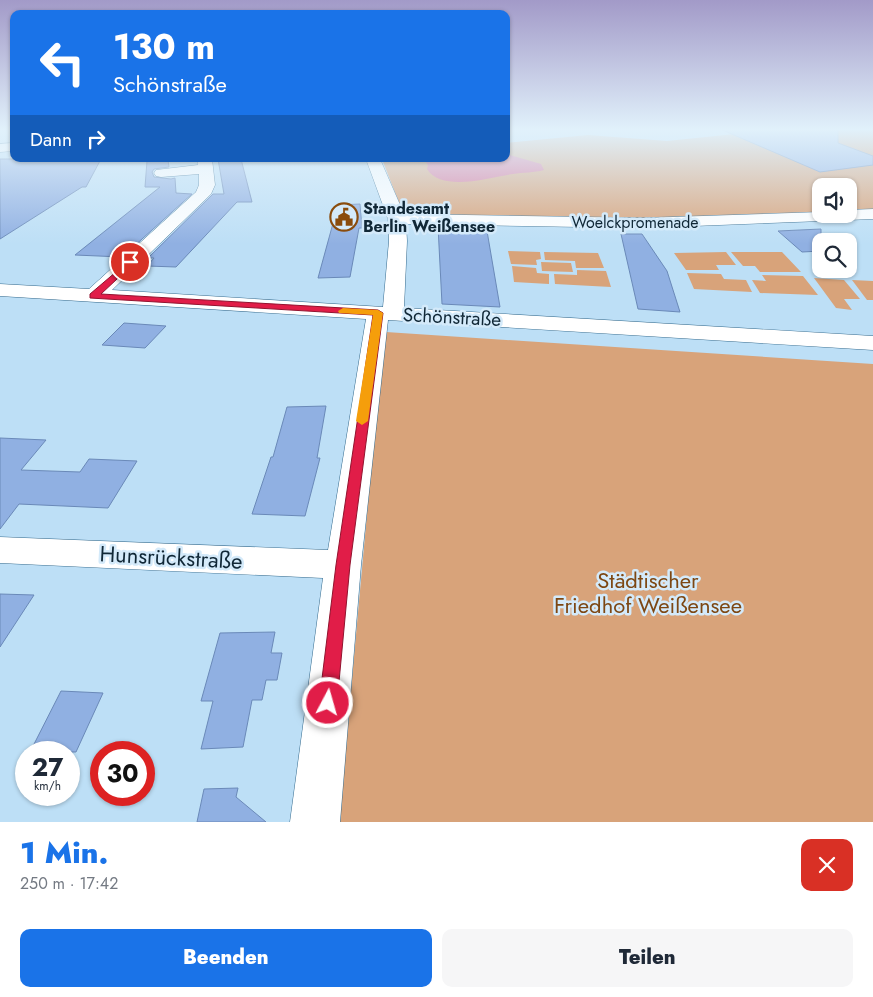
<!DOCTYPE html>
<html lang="de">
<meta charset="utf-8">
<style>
body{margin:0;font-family:Jost,sans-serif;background:#f6f6f7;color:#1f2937;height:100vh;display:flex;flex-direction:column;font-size:19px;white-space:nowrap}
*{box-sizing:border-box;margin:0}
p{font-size:16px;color:#747a83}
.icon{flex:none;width:28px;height:28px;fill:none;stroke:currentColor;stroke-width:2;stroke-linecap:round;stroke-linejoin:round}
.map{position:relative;height:822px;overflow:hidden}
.panel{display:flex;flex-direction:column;background:#fff;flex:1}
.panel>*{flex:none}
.guide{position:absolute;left:10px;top:10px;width:500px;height:152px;border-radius:10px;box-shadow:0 1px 4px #0004;background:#1a73e8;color:#fff;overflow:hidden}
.fabs{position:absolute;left:812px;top:178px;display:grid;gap:10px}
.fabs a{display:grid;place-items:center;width:45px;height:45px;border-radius:10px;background:#fff;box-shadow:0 1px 4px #0004;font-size:25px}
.speed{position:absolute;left:15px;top:741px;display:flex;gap:10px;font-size:25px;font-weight:700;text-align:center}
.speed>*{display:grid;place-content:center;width:65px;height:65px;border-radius:50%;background:#fff;box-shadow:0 1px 4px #0004;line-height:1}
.speed small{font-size:12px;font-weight:400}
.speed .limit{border:8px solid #d22;background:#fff;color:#111}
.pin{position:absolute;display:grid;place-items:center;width:42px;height:42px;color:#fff;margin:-21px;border:2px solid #fff;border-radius:50%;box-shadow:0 1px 5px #0007}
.me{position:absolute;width:55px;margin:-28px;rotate:6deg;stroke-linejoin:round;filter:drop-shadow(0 0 4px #0008)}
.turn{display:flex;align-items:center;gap:18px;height:105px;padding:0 20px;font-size:22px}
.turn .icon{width:65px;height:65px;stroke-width:2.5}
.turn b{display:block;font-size:35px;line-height:42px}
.then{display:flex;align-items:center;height:48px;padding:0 20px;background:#0003;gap:10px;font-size:19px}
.round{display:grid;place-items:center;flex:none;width:52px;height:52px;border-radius:10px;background:#f6f6f7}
.overview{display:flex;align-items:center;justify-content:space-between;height:85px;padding:0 20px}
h1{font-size:30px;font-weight:800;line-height:38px;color:#1a73e8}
.button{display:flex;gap:10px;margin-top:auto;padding:10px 20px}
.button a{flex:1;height:58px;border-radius:10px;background:#1a73e8;color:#fff;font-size:20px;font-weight:800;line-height:58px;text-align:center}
.button a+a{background:#f6f6f7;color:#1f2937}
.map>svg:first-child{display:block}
</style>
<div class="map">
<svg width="873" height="822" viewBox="0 0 873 822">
<rect width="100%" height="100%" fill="#bddff6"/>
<g fill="#d8a37a">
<path d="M 784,129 L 873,129 L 873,210 L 849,211 L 849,186 L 821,186 L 821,213 C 690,221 559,218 427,215 L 430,209 L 401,208 L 382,159 L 506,159 L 506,143 L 588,135 L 667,141 Z"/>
<path d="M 508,251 L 540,252 L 541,259 L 536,260 L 537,265 L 511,264 Z"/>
<path d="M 544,252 L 598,253 L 604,268 L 576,268 L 575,261 L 545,260 Z"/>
<path d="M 726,252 L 736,265 L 716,265 L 719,270 L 686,270 L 674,253 Z"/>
<path d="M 731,252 L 782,252 L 801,272 L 760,272 L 755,266 L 743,266 Z"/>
<path d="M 541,262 L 571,263 L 573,272 L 542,271 Z"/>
<path d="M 512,266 L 536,268 L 537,273 L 549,274 L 549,284 L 514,282 Z"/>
<path d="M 577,270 L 606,271 L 611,287 L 555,284 L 554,274 L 577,275 Z"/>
<path d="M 687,273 L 721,274 L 724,279 L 746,280 L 752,292 L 694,289 Z"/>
<path d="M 762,275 L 803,276 L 818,295 L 760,293 L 752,280 L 766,281 Z"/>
<path d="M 814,278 L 844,280 L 860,299 L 844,299 L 852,310 L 836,308 Z"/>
<path d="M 852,280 L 873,281 L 873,300 L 867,300 Z"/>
<path d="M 386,332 L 873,364 L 873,822 L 339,822 L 382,349 Z"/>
</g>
<path fill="#d97497" d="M 506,154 L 541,164 L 544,170 C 534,173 523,172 513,174 C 491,177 442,193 427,169 L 428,165 L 425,161 L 430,159 L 506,159 Z"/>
<g fill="#90b0e2" stroke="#6a89b8">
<path d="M 720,129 L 838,129 L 838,143 L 873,156 L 873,165 L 820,172 Z"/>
<path d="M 0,159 L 101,159 L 86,187 L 82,187 L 0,239 Z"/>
<path d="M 218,159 L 241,159 L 252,202 L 237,202 L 176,267 L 147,266 L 154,258 L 148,258 L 213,194 L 224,194 Z"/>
<path d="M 168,160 L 169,167 L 154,169 L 152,172 L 154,177 L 171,179 L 175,178 L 176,193 L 192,194 L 122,257 L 75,255 L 160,187 L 145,187 L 147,161 Z"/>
<path d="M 360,204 L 362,228 L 359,228 L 350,277 L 318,278 L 338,205 Z"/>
<path d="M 438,226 L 468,227 L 469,231 L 487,231 L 500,307 L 442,304 Z"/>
<path d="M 821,229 L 821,251 L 802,252 L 778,231 Z"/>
<path d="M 621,234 L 642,234 L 667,271 L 680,312 L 638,309 Z"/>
<path d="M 124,323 L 166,326 L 145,348 L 102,345 Z"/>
<path d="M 326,406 L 317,458 L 320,458 L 305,516 L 252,514 L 271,457 L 273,457 L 287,407 Z"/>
<path d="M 0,438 L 46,440 L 21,470 L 80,472 L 89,459 L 137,461 L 108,508 L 19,504 L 0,529 Z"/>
<path d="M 0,594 L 34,595 L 0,647 Z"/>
<path d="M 275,632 L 271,653 L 282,653 L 277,680 L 266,680 L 262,700 L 252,700 L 243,747 L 201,749 L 213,701 L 201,701 L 220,633 Z"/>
<path d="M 61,691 L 103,693 L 76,752 L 30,752 Z"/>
<path d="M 238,788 L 236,797 L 266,822 L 197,822 L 204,789 Z"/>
</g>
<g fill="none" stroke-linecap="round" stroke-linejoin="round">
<g stroke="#346a8d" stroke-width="1">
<g id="minor">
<path d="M 14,143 L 14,151 L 0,152 L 0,144 Z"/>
<path d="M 198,159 L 212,159 L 215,185 L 211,194 L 112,290 L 383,307 L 389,241 L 388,219 L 366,159 L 380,159 L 404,214 L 642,218 L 821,212 L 821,214 L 849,214 L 849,210 L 873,209 L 873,219 L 642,228 L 406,224 L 407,241 L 404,308 L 873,336 L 873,350 L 388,320 L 361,565 L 340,822 L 290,822 L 323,578 L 0,563 L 0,537 L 328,550 L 366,319 L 0,296 L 0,284 L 89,289 L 196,192 L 199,185 L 199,174 L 161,177 L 156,176 L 154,173 L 156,170 L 198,165 Z"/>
</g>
</g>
<use href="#minor" fill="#fff" fill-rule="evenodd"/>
</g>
<linearGradient id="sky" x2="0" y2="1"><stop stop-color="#a29ac8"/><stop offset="0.53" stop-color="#e1f1fb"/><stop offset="1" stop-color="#e1f1fb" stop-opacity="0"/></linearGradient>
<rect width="873" height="244" fill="url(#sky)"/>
<path fill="#e11d48" stroke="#92132f" d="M 130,260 L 133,261 L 133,264 L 101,294 L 378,310 L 383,313 L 350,565 L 337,703 L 334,709 L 328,711 L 322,709 L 319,703 L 336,565 L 373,315 L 90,298 L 90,294 Z"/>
<path fill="#f59e0b" d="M 343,308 L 378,310 L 383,313 L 368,421 L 362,425 L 356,421 L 373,315 L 339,313 L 338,311 Z"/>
<defs>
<g id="civic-ring" transform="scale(1.4375)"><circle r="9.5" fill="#d4eafa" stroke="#8a4c0d" stroke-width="1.5"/><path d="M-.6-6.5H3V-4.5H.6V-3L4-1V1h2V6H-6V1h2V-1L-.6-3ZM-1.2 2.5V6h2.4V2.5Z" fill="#8a4c0d"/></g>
</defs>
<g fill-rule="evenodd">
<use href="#civic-ring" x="344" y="217"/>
</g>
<g text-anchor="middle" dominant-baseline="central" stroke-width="5" stroke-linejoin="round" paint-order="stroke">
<g font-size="16" font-weight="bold" fill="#102736" stroke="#d4eafa" text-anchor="start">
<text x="363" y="208">Standesamt<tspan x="363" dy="18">Berlin Weißensee</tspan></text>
</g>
<g font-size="16" fill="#102736" stroke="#d4eafa">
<text x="635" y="222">Woelckpromenade</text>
</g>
<g font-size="19" fill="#102736" stroke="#d4eafa">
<text transform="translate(452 317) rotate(3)">Schönstraße</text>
</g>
<g font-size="22" fill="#102736" stroke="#d4eafa">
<text transform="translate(171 557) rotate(3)">Hunsrückstraße</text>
</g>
<g font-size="22" fill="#7d4713" stroke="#d4eafa">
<text x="648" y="580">Städtischer<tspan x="648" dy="25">Friedhof Weißensee</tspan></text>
</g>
</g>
</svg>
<div class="fabs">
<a><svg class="icon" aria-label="sound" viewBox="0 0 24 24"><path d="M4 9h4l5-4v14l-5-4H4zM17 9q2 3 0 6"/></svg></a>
<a><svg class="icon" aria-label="search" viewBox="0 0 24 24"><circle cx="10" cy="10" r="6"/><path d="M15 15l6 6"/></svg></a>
</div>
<div class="speed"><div>27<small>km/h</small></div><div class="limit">30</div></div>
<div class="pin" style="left:130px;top:262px;background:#d93025"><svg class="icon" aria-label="arrive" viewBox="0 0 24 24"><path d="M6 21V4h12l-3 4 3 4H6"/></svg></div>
<svg class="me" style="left:328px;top:703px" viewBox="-20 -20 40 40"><circle r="17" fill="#e11d48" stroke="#fff" stroke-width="3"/><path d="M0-11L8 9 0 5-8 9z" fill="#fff"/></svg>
<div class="guide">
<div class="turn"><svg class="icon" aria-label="left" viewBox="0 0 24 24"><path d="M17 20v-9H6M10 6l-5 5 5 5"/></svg><div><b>130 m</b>Schönstraße</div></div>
<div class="then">Dann<svg class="icon" aria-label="right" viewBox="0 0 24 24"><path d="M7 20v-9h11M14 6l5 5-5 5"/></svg></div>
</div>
</div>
<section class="panel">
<div class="overview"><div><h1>1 Min.</h1><p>250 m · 17:42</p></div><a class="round" style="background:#d93025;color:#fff"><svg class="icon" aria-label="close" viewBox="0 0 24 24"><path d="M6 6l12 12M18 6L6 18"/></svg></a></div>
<div class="button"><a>Beenden</a><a>Teilen</a></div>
</section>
